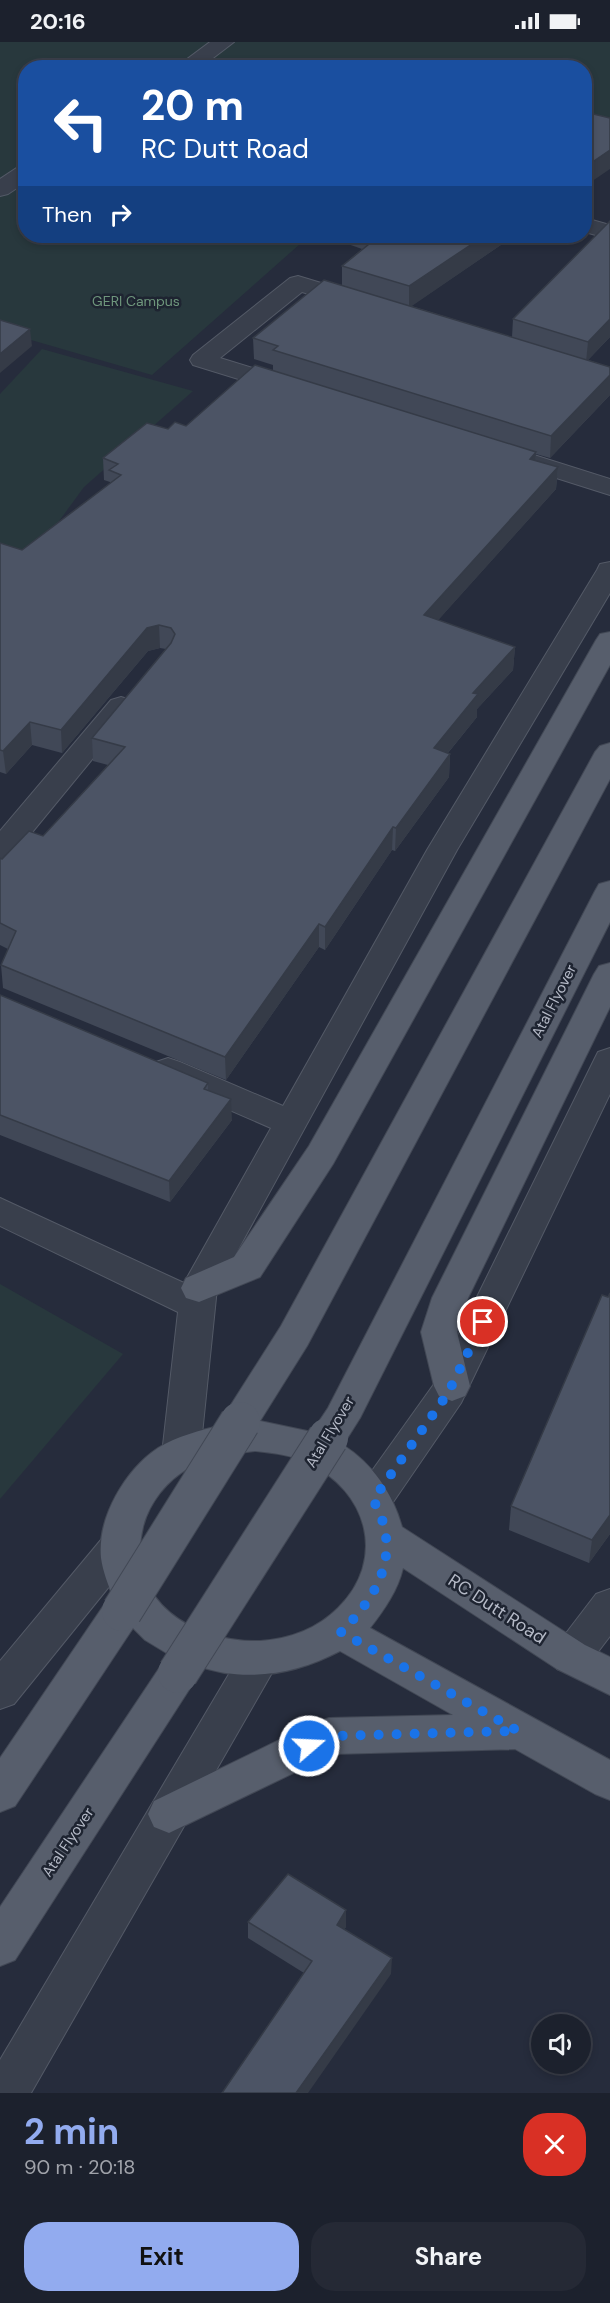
<!DOCTYPE html>
<meta charset="utf-8">
<style>
body{margin:0;font-family:"DM Sans",sans-serif;background:#252935;color:#f1f3f6;height:100vh;display:flex;flex-direction:column;font-size:22px;white-space:nowrap}
*{box-sizing:border-box;margin:0}
p{font-size:20px;color:#a0a3aa}
.icon{flex:none;width:33px;height:33px;fill:none;stroke:currentColor;stroke-width:2;stroke-linecap:round;stroke-linejoin:round}
.map{position:relative;height:2051px;overflow:hidden}
.drawer{display:flex;flex-direction:column;background:#1c212d;flex:1}
.drawer>*{flex:none}
.guide{position:absolute;left:18px;top:18px;width:574px;height:183px;border-radius:24px;box-shadow:0 3px 9px #0003,0 0 0 2px #3a3e49;background:#1a4fa0;color:#fff;overflow:hidden}
.tools{position:absolute;left:531px;top:1972px;display:grid;gap:12px}
.tools a{display:grid;place-items:center;width:60px;height:60px;border-radius:50%;background:#1c212d;box-shadow:0 3px 9px #0003,0 0 0 2px #3a3e49;font-size:30px}
.pin{position:absolute;display:grid;place-items:center;width:51px;height:51px;color:#fff;margin:-26px;border:3px solid #fff;border-radius:50%;box-shadow:0 2px 6px #0007}
.me{position:absolute;width:66px;margin:-33px;rotate:71deg;stroke-linejoin:round;filter:drop-shadow(0 0 4px #0008)}
.turn{display:flex;align-items:center;gap:21px;height:126px;padding:0 24px;font-size:27px}
.turn .icon{width:78px;height:78px;stroke-width:2.5}
.turn b{display:block;font-size:42px;line-height:51px}
.then{display:flex;align-items:center;height:57px;padding:0 24px;background:#0003;gap:12px;font-size:22px}
.round{display:grid;place-items:center;flex:none;width:63px;height:63px;border-radius:24px;background:#252935}
.summary{display:flex;align-items:center;justify-content:space-between;height:102px;padding:0 24px}
h1{font-size:36px;font-weight:700;line-height:45px;color:#92abef}
.cta{display:flex;gap:12px;margin-top:auto;padding:12px 24px}
.cta a{flex:1;height:69px;border-radius:24px;background:#92abef;color:#111;font-size:24px;font-weight:700;line-height:69px;text-align:center}
.cta a+a{background:#252935;color:#f1f3f6}
.status{display:flex;justify-content:space-between;align-items:center;height:42px;padding:0 30px;background:#1c212d;direction:ltr}
.status svg{height:16px;fill:currentColor}
.map>svg:first-child{display:block}
</style>
<div class="status"><b>20:16</b><svg viewBox="0 0 49 12"><path d="M0 12V9h3v3zM5 12V6h3v6zM10 12V3h3v9zM15 12V0h3v12zM26 1h20v11H26zM47 4h2v5h-2z"/></svg></div>
<div class="map">
<svg width="610" height="2051" viewBox="0 0 610 2051">
<rect width="100%" height="100%" fill="#262c3c"/>
<g fill="#28383d">
<path d="M 0,0 L 610,0 L 610,79 L 585,72 L 585,26 L 26,26 L 26,194 L 309,194 L 152,333 L 0,289 Z"/>
<path d="M 42,307 L 193,349 L 84,445 L 24,527 L 0,521 L 0,352 Z"/>
<path d="M 0,1242 L 123,1312 L 0,1457 Z"/>
</g>
<g fill="none" stroke-linecap="round" stroke-linejoin="round">
<g stroke="#545a67" stroke-width="2">
<g id="minor">
<path d="M 210,0 L 234,0 L 200,26 L 175,26 Z"/>
<path d="M 26,124 L 26,140 L 8,152 L 0,154 L 0,137 L 18,125 Z"/>
<path d="M 585,176 L 610,183 L 610,197 L 585,190 Z"/>
<path d="M 298,234 L 364,254 L 368,259 L 364,264 L 356,266 L 302,250 L 220,316 L 298,340 L 301,345 L 298,350 L 289,352 L 280,350 L 193,323 L 190,318 L 193,313 L 290,236 Z"/>
<path d="M 515,407 L 610,437 L 610,453 L 506,420 L 502,415 L 506,410 Z"/>
<path d="M 610,520 L 610,551 L 457,808 L 217,1246 L 200,1412 L 194,1423 L 181,1427 L 168,1423 L 162,1412 L 178,1270 L 0,1184 L 0,1156 L 184,1241 L 271,1086 L 156,1036 L 151,1028 L 156,1020 L 168,1016 L 180,1020 L 283,1064 L 427,808 L 597,528 L 600,522 Z"/>
<path d="M 121,655 L 131,658 L 135,664 L 131,670 L 11,816 L 0,819 L 0,789 L 111,658 Z"/>
<path d="M 610,1006 L 610,1052 L 461,1361 L 387,1469 L 373,1474 L 359,1469 L 354,1458 L 359,1447 L 434,1342 L 594,1018 L 598,1010 Z"/>
<path d="M 119,1488 L 133,1493 L 138,1504 L 133,1515 L 14,1662 L 0,1667 L 0,1619 L 105,1493 Z"/>
<path d="M 610,1547 L 610,1594 L 585,1627 L 571,1632 L 557,1627 L 551,1615 L 557,1603 L 596,1552 Z"/>
<path d="M 259,1600 L 273,1605 L 279,1617 L 273,1629 L 31,2051 L 0,2051 L 0,2018 L 245,1605 Z"/>
</g>
</g>
<g stroke="#424855" stroke-width="2">
<g id="major">
<path d="M 610,590 L 610,623 L 333,1122 L 260,1235 L 199,1260 L 186,1256 L 181,1246 L 186,1236 L 234,1215 L 309,1104 L 596,598 L 600,592 Z"/>
<path d="M 610,701 L 610,737 L 307,1304 L 260,1379 L 312,1390 L 328,1366 L 595,849 L 599,842 L 610,839 L 610,880 L 360,1376 L 343,1403 C 373,1422 393,1452 402,1485 L 585,1603 L 610,1615 L 610,1653 L 557,1627 L 403,1526 C 398,1548 384,1568 370,1586 L 610,1718 L 610,1758 L 595,1752 L 515,1707 L 333,1712 L 169,1791 L 154,1785 L 148,1772 L 154,1759 L 314,1681 L 329,1676 L 453,1673 L 340,1609 C 294,1633 244,1641 195,1623 L 198,1631 L 192,1643 L 15,1918 L 0,1924 L 0,1865 L 164,1619 L 173,1615 L 145,1598 L 133,1586 L 15,1764 L 0,1770 L 0,1716 L 108,1557 L 113,1555 C 108,1542 103,1530 101,1516 C 97,1476 125,1428 158,1406 C 177,1394 201,1388 223,1383 L 221,1380 L 227,1369 L 281,1284 L 595,710 L 600,704 ZM 255,1409 C 273,1411 292,1413 308,1421 C 368,1449 387,1518 338,1566 C 317,1587 289,1597 260,1599 C 194,1601 125,1559 143,1485 C 149,1461 167,1438 189,1426 C 209,1414 232,1412 255,1409 Z"/>
<path d="M 610,921 L 610,965 L 468,1256 L 457,1290 L 470,1344 L 465,1354 L 452,1359 L 439,1354 L 434,1344 L 421,1290 L 432,1256 L 594,932 L 599,924 Z"/>
</g>
</g>
<use href="#minor" fill="#393f4c" fill-rule="evenodd"/>
<use href="#major" fill="#575e6c" fill-rule="evenodd"/>
<g stroke="#424855" stroke-width="42" stroke-linecap="butt">
<g id="major-bridge">
<path d="M 122,1569 L 240,1380"/>
<path d="M 178,1631 L 328,1396"/>
</g>
</g>
<use href="#major-bridge" stroke="#575e6c" stroke-width="40"/>
</g>
<g fill="#414857">
<path d="M 610,179 L 610,295 L 588,318 L 610,325 L 610,353 L 550,416 L 536,412 L 536,419 L 558,425 L 556,447 L 438,578 L 515,605 L 513,628 L 477,667 L 477,675 L 448,711 L 450,712 L 449,735 L 395,809 L 392,808 L 325,908 L 319,905 L 226,1038 L 3,946 L 1,923 L 8,907 L 0,903 L 0,816 L 2,817 L 43,794 L 108,723 L 93,719 L 92,696 L 166,607 L 160,606 L 148,609 L 62,711 L 32,703 L 6,732 L 0,730 L 0,501 L 22,508 L 110,442 L 110,440 L 104,438 L 103,416 L 168,387 L 186,384 L 273,329 L 273,323 L 254,317 L 253,296 L 342,243 L 342,224 L 362,207 L 345,201 L 345,194 L 514,194 L 411,264 L 512,295 L 513,277 Z"/>
<path d="M 0,953 L 208,1041 L 208,1048 L 232,1078 L 170,1160 L 0,1093 Z"/>
<path d="M 610,1251 L 610,1492 L 589,1521 L 509,1488 L 511,1464 Z"/>
<path d="M 248,1880 L 346,1885 L 344,1887 L 391,1932 L 304,1931 L 248,1896 Z"/>
</g>
<g fill="#353b47">
<path d="M 610,108 L 610,127 L 585,144 L 585,125 Z"/>
<path d="M 484,194 L 514,194 L 409,266 L 409,244 Z"/>
<path d="M 610,277 L 610,295 L 586,320 L 588,300 Z"/>
<path d="M 30,287 L 32,304 L 0,331 L 0,312 Z"/>
<path d="M 610,333 L 610,353 L 550,416 L 551,394 Z"/>
<path d="M 536,410 L 535,432 L 530,417 Z"/>
<path d="M 558,425 L 556,447 L 423,595 L 424,573 Z"/>
<path d="M 159,583 L 160,606 L 148,609 L 62,711 L 61,688 L 147,586 Z"/>
<path d="M 515,605 L 513,628 L 477,667 L 477,675 L 433,729 L 434,706 L 473,651 Z"/>
<path d="M 30,680 L 32,703 L 6,732 L 3,709 Z"/>
<path d="M 450,712 L 449,735 L 395,809 L 396,786 Z"/>
<path d="M 393,785 L 392,808 L 325,908 L 325,885 Z"/>
<path d="M 319,882 L 319,905 L 226,1038 L 225,1015 Z"/>
<path d="M 231,1057 L 232,1078 L 170,1160 L 169,1139 Z"/>
<path d="M 610,1473 L 610,1492 L 589,1521 L 592,1498 Z"/>
<path d="M 346,1868 L 346,1885 L 337,1899 L 337,1883 Z"/>
<path d="M 392,1916 L 391,1932 L 308,2051 L 296,2051 Z"/>
</g>
<g fill="#4c5465" stroke="#353b47" stroke-width="1.5">
<path d="M 585,70 L 610,76 L 610,108 L 585,125 Z"/>
<path d="M 610,179 L 610,277 L 588,300 L 513,277 Z"/>
<path d="M 379,194 L 484,194 L 409,244 L 342,224 Z"/>
<path d="M 324,238 L 610,325 L 610,333 L 551,394 L 273,308 L 278,304 L 253,296 Z"/>
<path d="M 0,278 L 30,287 L 0,312 Z"/>
<path d="M 255,323 L 536,410 L 530,417 L 558,425 L 424,573 L 515,605 L 473,651 L 478,652 L 434,706 L 450,712 L 396,786 L 393,785 L 325,885 L 319,882 L 225,1015 L 1,923 L 16,889 L 0,881 L 0,816 L 2,817 L 29,789 L 43,794 L 125,705 L 92,696 L 171,601 L 175,592 L 171,586 L 159,583 L 147,586 L 61,688 L 30,680 L 3,709 L 0,708 L 0,501 L 22,508 L 121,433 L 109,428 L 118,422 L 103,416 L 147,381 L 168,387 L 175,380 L 186,384 Z"/>
<path d="M 0,953 L 208,1041 L 204,1047 L 231,1057 L 169,1139 L 0,1073 Z"/>
<path d="M 610,1251 L 610,1473 L 592,1498 L 511,1464 L 602,1253 L 608,1255 Z"/>
<path d="M 288,1832 L 346,1868 L 337,1883 L 392,1916 L 296,2051 L 222,2051 L 312,1919 L 248,1880 Z"/>
</g>
<g fill="none" stroke-linecap="round" stroke-linejoin="round">
<path stroke="#1a73e8" stroke-width="10" stroke-dasharray="0 18" d="M 309,1704 L 329,1694 L 518,1689 L 341,1590 C 379,1553 403,1509 373,1458 L 448,1351 L 483,1280"/>
</g>
<g text-anchor="middle" dominant-baseline="central" stroke-width="5" stroke-linejoin="round" paint-order="stroke">
<g font-size="14" fill="#6e967c" stroke="#1e2431">
<text x="136" y="259">GERI Campus</text>
</g>
<g font-size="15" fill="#b5bac7" stroke="#1e2431">
<text transform="translate(554 959) rotate(-63)">Atal Flyover</text>
<text transform="translate(330 1390) rotate(-59)">Atal Flyover</text>
<text transform="translate(68 1800) rotate(-56)">Atal Flyover</text>
</g>
<g font-size="18" fill="#b5bac7" stroke="#1e2431">
<text transform="translate(497 1567) rotate(33)">RC Dutt Road</text>
</g>
</g>
</svg>
<div class="tools">
<a><svg class="icon" aria-label="sound" viewBox="0 0 24 24"><path d="M4 9h4l5-4v14l-5-4H4zM17 9q2 3 0 6"/></svg></a>
</div>
<div class="pin" style="left:483px;top:1280px;background:#d93025"><svg class="icon" aria-label="arrive" viewBox="0 0 24 24"><path d="M6 21V4h12l-3 4 3 4H6"/></svg></div>
<svg class="me" style="left:309px;top:1704px" viewBox="-20 -20 40 40"><circle r="17" fill="#1a73e8" stroke="#fff" stroke-width="3"/><path d="M0-11L8 9 0 5-8 9z" fill="#fff"/></svg>
<div class="guide">
<div class="turn"><svg class="icon" aria-label="left" viewBox="0 0 24 24"><path d="M17 20v-9H6M10 6l-5 5 5 5"/></svg><div><b>20 m</b>RC Dutt Road</div></div>
<div class="then">Then<svg class="icon" aria-label="right" viewBox="0 0 24 24"><path d="M7 20v-9h11M14 6l5 5-5 5"/></svg></div>
</div>
</div>
<section class="drawer">
<div class="summary"><div><h1>2 min</h1><p>90 m · 20:18</p></div><a class="round" style="background:#d93025;color:#fff"><svg class="icon" aria-label="close" viewBox="0 0 24 24"><path d="M6 6l12 12M18 6L6 18"/></svg></a></div>
<div class="cta"><a>Exit</a><a>Share</a></div>
</section>
